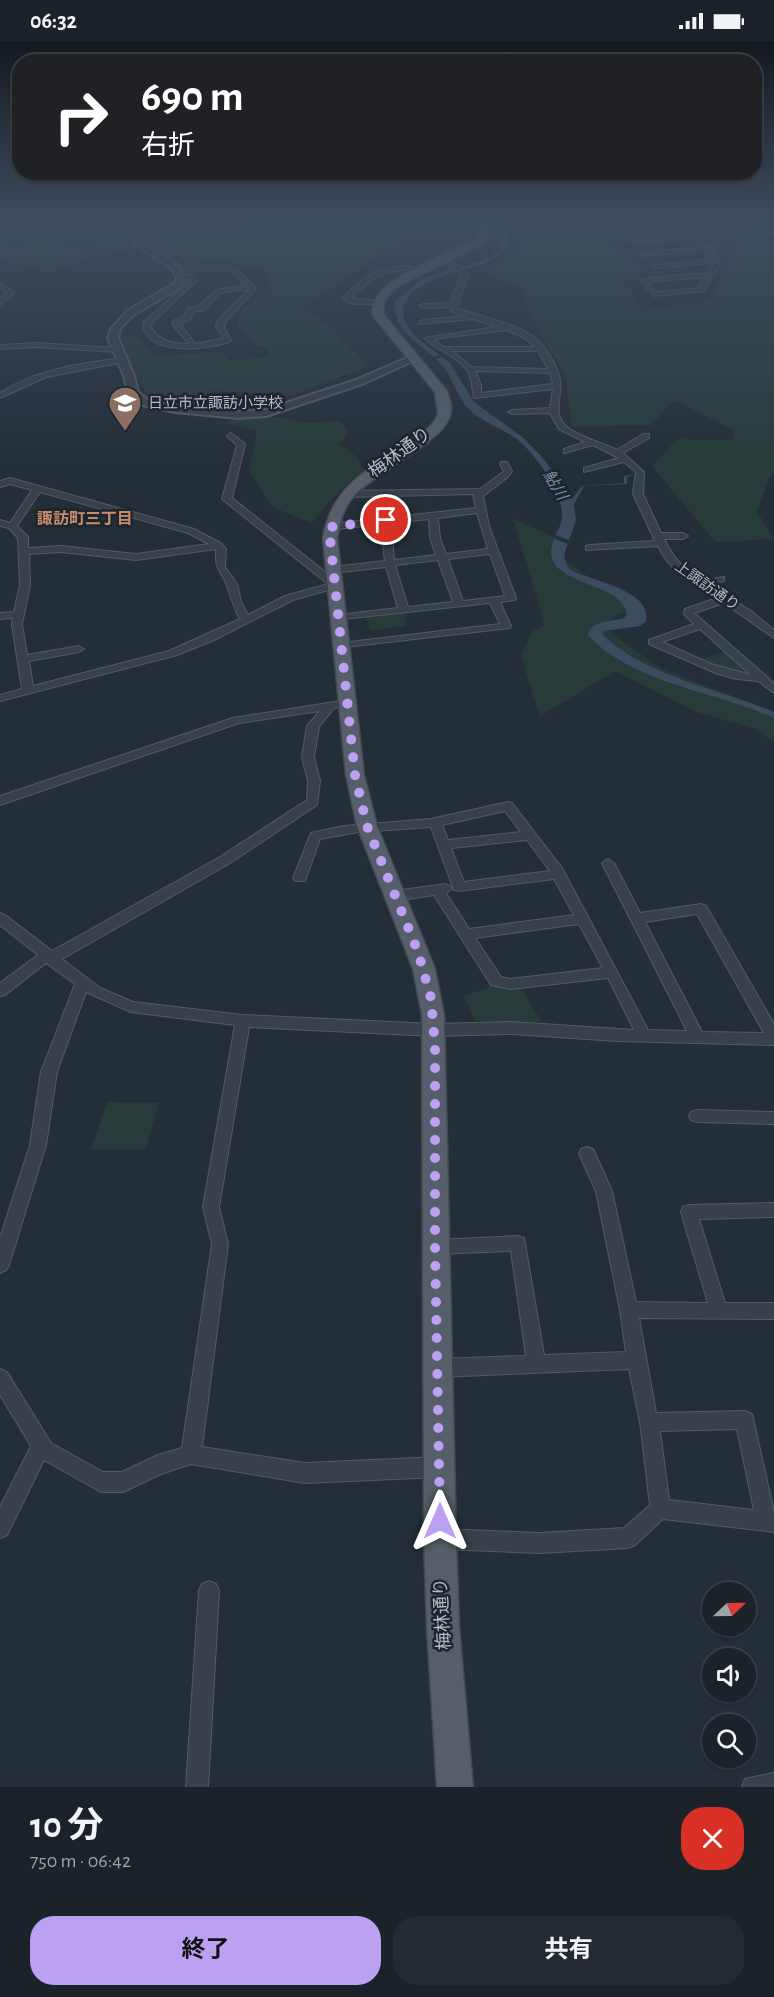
<!DOCTYPE html>
<html lang="ja">
<meta charset="utf-8">
<style>
body{margin:0;font-family:"Alegreya Sans","Noto Sans JP",sans-serif;background:#242a32;color:#f1f3f6;height:100vh;display:flex;flex-direction:column;font-size:22px;white-space:nowrap}
*{box-sizing:border-box;margin:0}
p{font-size:20px;color:#a0a4a8}
.icon{flex:none;width:33px;height:33px;fill:none;stroke:currentColor;stroke-width:2;stroke-linecap:round;stroke-linejoin:round}
.map{position:relative;height:1745px;overflow:hidden}
.panel{display:flex;flex-direction:column;background:#1b222a;flex:1}
.panel>*{flex:none}
.top-card{position:absolute;left:12px;top:12px;width:750px;height:126px;border-radius:24px;box-shadow:0 2px 4px #0004,0 0 0 2px #393f47;background:#202124;color:#fff;overflow:hidden}
.needle{width:39px;rotate:68deg}
.fabs{position:absolute;left:702px;top:1540px;display:grid;gap:12px}
.fabs a{display:grid;place-items:center;width:54px;height:54px;border-radius:50%;background:#1b222a;box-shadow:0 2px 4px #0004,0 0 0 2px #393f47;font-size:30px}
.pin{position:absolute;display:grid;place-items:center;width:51px;height:51px;color:#fff;margin:-26px;border:3px solid #fff;border-radius:50%;box-shadow:0 2px 6px #0007}
.me{position:absolute;width:66px;margin:-33px;rotate:0deg;stroke-linejoin:round;filter:drop-shadow(0 0 4px #0008)}
.turn{display:flex;align-items:center;gap:21px;height:126px;padding:0 30px;font-size:27px}
.turn .icon{width:78px;height:78px;stroke-width:2.5}
.turn b{display:block;font-size:42px;line-height:51px}
.round{display:grid;place-items:center;flex:none;width:63px;height:63px;border-radius:24px;background:#242a32}
.summary{display:flex;align-items:center;justify-content:space-between;height:102px;padding:0 30px}
h1{font-size:36px;font-weight:700;line-height:45px}
.button{display:flex;gap:12px;margin-top:auto;padding:12px 30px}
.button a{flex:1;height:69px;border-radius:24px;background:#bca0f2;color:#111;font-size:24px;font-weight:700;line-height:69px;text-align:center}
.button a+a{background:#242a32;color:#f1f3f6}
.status{display:flex;justify-content:space-between;align-items:center;height:42px;padding:0 30px;background:#1b222a;direction:ltr}
.status svg{height:16px;fill:currentColor}
.map>svg:first-child{display:block}
</style>
<div class="status"><b>06:32</b><svg viewBox="0 0 49 12"><path d="M0 12V9h3v3zM5 12V6h3v6zM10 12V3h3v9zM15 12V0h3v12zM26 1h20v11H26zM47 4h2v5h-2z"/></svg></div>
<div class="map">
<svg width="774" height="1745" viewBox="0 0 774 1745">
<rect width="100%" height="100%" fill="#242e38"/>
<g fill="#273b3a">
<path d="M 42,180 L 125,180 L 127,181 L 126,198 L 121,200 L 136,207 L 122,211 L 45,186 Z"/>
<path d="M 140,180 L 335,180 L 332,184 L 338,189 L 342,188 L 341,180 L 417,180 L 408,195 L 303,265 L 330,285 L 370,324 L 293,353 L 212,349 L 198,366 L 148,356 L 127,314 L 121,292 L 139,296 L 153,314 L 221,310 L 230,319 L 268,315 L 268,306 L 256,303 L 237,284 L 243,267 L 270,248 L 266,226 L 189,232 L 180,223 L 213,223 L 263,217 L 180,221 L 143,201 L 144,183 Z"/>
<path d="M 509,180 L 586,180 L 614,190 L 610,203 L 623,215 L 650,227 L 624,238 L 641,269 L 709,259 L 740,199 L 774,202 L 774,433 L 770,435 L 757,469 L 774,497 L 715,500 L 652,424 L 677,397 L 731,398 L 735,389 L 674,358 L 651,383 L 572,385 L 566,333 L 541,292 L 520,246 L 489,232 L 520,204 Z"/>
<path d="M 39,195 L 100,212 L 52,231 L 0,218 L 0,200 L 17,204 Z"/>
<path d="M 278,375 L 306,381 L 341,379 L 348,390 L 339,402 L 356,414 L 364,428 L 342,447 L 311,481 L 272,465 L 249,428 L 257,389 L 225,381 L 239,376 Z"/>
<path d="M 513,477 L 559,497 L 559,506 L 564,517 L 634,568 L 616,573 L 606,583 L 615,594 L 662,627 L 757,663 L 774,673 L 774,700 L 753,686 L 697,670 L 615,629 L 540,674 L 521,614 L 532,589 L 545,583 Z"/>
<path d="M 404,570 L 407,584 L 370,588 L 366,574 Z"/>
<path d="M 730,608 L 762,636 L 749,638 L 694,619 Z"/>
<path d="M 518,941 L 542,980 L 475,979 L 464,954 L 490,945 Z"/>
<path d="M 107,1060 L 159,1061 L 146,1107 L 91,1107 Z"/>
</g>
<g fill="#3a4c5e">
<path d="M 490,180 L 497,180 C 528,208 489,221 465,228 L 460,225 C 477,220 503,215 502,192 Z"/>
<path d="M 454,226 L 459,229 C 439,234 391,251 406,281 C 413,295 427,304 440,313 L 434,315 C 415,299 393,287 395,259 L 423,236 Z"/>
<path d="M 442,315 L 450,321 L 474,360 L 521,394 L 543,416 L 572,457 L 582,444 L 624,441 L 624,434 L 637,432 L 627,435 L 627,442 L 584,444 L 574,462 L 576,479 L 569,498 L 555,493 C 557,489 560,485 561,481 C 569,457 534,409 515,396 C 502,386 484,381 472,370 C 455,355 453,331 436,317 Z"/>
<path d="M 554,497 L 568,502 C 563,512 563,520 571,528 C 590,539 652,547 646,579 L 640,584 L 603,589 L 603,593 C 643,633 721,648 774,670 L 774,676 C 718,650 631,641 588,593 C 590,578 612,580 624,576 L 627,572 C 623,537 534,545 554,497 Z"/>
</g>
<g fill="none" stroke-linecap="round" stroke-linejoin="round">
<g stroke="#535b64" stroke-width="2">
<g id="minor">
<path d="M 607,180 L 613,180 L 620,186 L 743,180 L 624,190 L 633,197 L 774,188 L 774,192 L 724,195 L 714,209 L 719,223 L 704,249 L 654,254 L 640,239 L 640,237 L 707,231 L 713,223 L 712,221 L 655,226 L 652,224 L 711,217 L 708,208 L 643,214 L 641,211 L 711,204 L 718,195 L 631,201 ZM 704,235 L 699,246 L 656,250 L 647,240 Z"/>
<path d="M 442,217 L 455,222 L 468,232 L 457,266 C 484,277 526,281 544,305 C 550,313 558,327 560,338 C 563,354 551,371 567,385 C 581,396 601,400 617,408 L 643,392 L 649,392 L 649,396 L 623,411 L 644,430 L 643,452 L 661,491 L 683,491 L 688,494 L 683,497 L 664,497 C 673,516 684,527 702,539 L 724,535 L 724,539 L 709,543 L 751,569 L 774,588 L 774,596 L 724,561 L 694,571 L 766,634 L 774,642 L 774,651 L 758,639 L 737,637 L 718,632 L 649,602 L 649,598 L 694,582 L 684,572 L 685,567 L 717,556 C 693,542 670,530 658,504 L 586,508 L 586,504 L 589,503 L 655,499 L 633,452 L 636,430 L 624,420 L 584,430 L 584,426 L 619,416 L 593,403 L 564,411 L 564,407 L 585,400 L 559,387 L 550,371 L 512,372 L 508,370 L 512,368 L 550,366 L 553,347 L 474,356 C 472,347 473,337 467,328 C 456,313 437,309 424,296 L 497,285 L 472,277 L 420,282 L 419,280 L 423,278 L 465,274 L 451,269 L 450,265 L 423,266 L 419,264 L 423,262 L 450,261 L 461,233 L 451,224 L 440,220 ZM 506,288 L 525,296 L 535,305 L 443,305 L 434,297 ZM 452,309 L 538,309 L 548,327 L 472,325 ZM 475,329 L 550,331 L 553,342 L 481,351 L 481,343 ZM 700,587 L 751,633 L 711,622 L 662,600 Z"/>
<path d="M 406,224 L 428,227 L 425,229 C 393,225 372,233 351,256 L 378,259 L 380,260 L 380,262 L 353,262 L 343,257 C 360,236 378,225 406,224 Z"/>
<path d="M 234,229 L 238,229 L 256,247 L 225,280 L 224,285 L 231,299 C 210,308 144,315 143,281 L 190,238 L 179,236 L 179,234 L 191,233 L 196,237 L 196,239 L 150,283 C 157,299 173,302 189,302 L 172,282 L 173,279 L 184,274 L 187,266 L 199,264 L 216,248 L 246,243 L 234,231 ZM 249,247 L 217,279 L 216,285 L 224,296 L 196,302 L 180,282 L 190,277 L 193,270 L 204,268 L 220,251 Z"/>
<path d="M 0,240 L 14,251 L 0,263 L 0,257 L 7,251 L 0,245 Z"/>
<path d="M 36,301 L 117,306 L 121,308 L 117,310 L 36,305 L 0,307 L 0,303 Z"/>
<path d="M 121,316 L 124,316 L 124,320 L 46,335 L 0,356 L 0,351 C 37,327 79,322 121,316 Z"/>
<path d="M 231,391 L 245,402 L 232,456 L 339,541 L 339,545 L 293,558 L 214,598 L 177,613 L 0,659 L 0,653 L 22,647 L 12,582 L 13,576 L 0,577 L 0,571 L 14,570 L 20,543 L 18,496 L 9,486 L 0,484 L 0,478 L 10,481 L 32,448 L 10,442 L 0,445 L 0,439 L 10,436 L 194,487 L 222,502 L 226,507 L 225,525 L 237,542 L 241,560 L 248,573 L 285,554 L 328,542 L 222,457 L 237,403 L 227,394 ZM 40,450 L 188,491 L 209,502 L 136,512 L 61,504 L 28,506 L 28,495 L 17,484 ZM 216,507 C 215,533 221,525 227,544 C 231,556 234,566 240,577 L 169,609 L 33,644 L 29,619 L 79,610 L 84,607 L 79,604 L 27,613 L 22,582 L 30,543 L 29,512 L 61,510 L 136,518 Z"/>
<path d="M 501,420 L 507,420 L 512,429 L 508,435 L 483,454 L 489,484 L 516,556 L 515,558 L 500,560 L 511,584 L 510,586 L 337,606 L 336,604 L 341,601 L 500,582 L 490,561 L 334,578 L 334,574 L 338,573 L 398,566 L 386,525 L 332,531 L 327,528 L 332,525 L 385,519 L 381,482 L 330,488 L 325,485 L 330,482 L 476,466 L 473,452 L 348,455 L 343,452 L 348,449 L 480,447 L 502,431 L 504,429 L 500,422 ZM 477,471 L 488,507 L 446,512 L 440,496 L 438,476 ZM 429,477 L 430,496 L 436,513 L 394,518 L 391,481 ZM 490,512 L 505,554 L 463,559 L 448,517 ZM 438,518 L 453,560 L 408,565 L 395,523 Z"/>
<path d="M 347,658 L 351,659 L 351,663 L 334,666 L 319,685 L 314,715 L 320,739 L 317,763 L 230,821 L 62,917 L 100,946 L 133,960 L 243,973 L 434,982 L 512,980 L 634,988 L 608,936 L 510,947 L 491,943 L 434,853 L 395,859 L 388,854 L 395,849 L 445,842 L 450,844 L 452,847 L 446,851 L 469,887 L 574,873 L 554,837 L 459,849 L 454,848 L 431,785 L 358,790 L 320,797 L 305,839 L 295,839 L 293,836 L 311,791 L 344,784 L 431,777 L 508,760 L 512,761 L 562,826 L 648,988 L 687,989 L 602,821 L 608,817 L 614,821 L 640,871 L 701,862 L 706,864 L 774,982 L 774,1003 L 617,999 L 512,992 L 434,994 L 249,985 L 219,1165 L 228,1202 L 202,1405 L 305,1421 L 440,1415 L 447,1418 L 450,1425 L 447,1432 L 440,1435 L 305,1441 L 191,1422 L 161,1432 L 123,1450 L 101,1450 L 44,1418 L 7,1493 L 0,1496 L 0,1465 L 31,1404 L 0,1353 L 0,1327 L 7,1330 L 51,1401 L 103,1430 L 122,1430 L 158,1413 L 182,1406 L 212,1202 L 203,1165 L 235,983 L 131,970 L 86,950 L 57,1030 L 46,1103 L 9,1223 L 6,1228 L 0,1231 L 0,1196 L 30,1103 L 41,1030 L 75,942 L 46,921 L 5,953 L 0,954 L 0,941 L 38,913 L 0,883 L 0,871 L 5,873 L 52,909 L 220,815 L 307,758 L 308,739 L 302,715 L 307,684 L 320,669 L 239,681 L 0,763 L 0,754 L 233,676 ZM 505,769 L 521,790 L 448,798 L 442,783 ZM 527,798 L 550,829 L 464,840 L 451,806 ZM 697,872 L 764,991 L 702,990 L 645,880 ZM 579,882 L 603,926 L 510,937 L 501,935 L 475,896 Z"/>
<path d="M 697,1068 L 774,1070 L 774,1082 L 697,1080 L 691,1078 L 689,1074 L 691,1070 Z"/>
<path d="M 587,1105 L 593,1107 L 612,1149 L 636,1260 L 708,1261 L 681,1170 L 683,1165 L 689,1163 L 774,1161 L 774,1175 L 699,1177 L 725,1261 L 774,1261 L 774,1277 L 639,1276 L 656,1371 L 745,1369 L 752,1372 L 774,1470 L 774,1490 L 663,1477 L 635,1503 L 628,1506 L 540,1511 L 440,1507 L 433,1504 L 430,1497 L 433,1490 L 440,1487 L 540,1491 L 624,1486 L 650,1463 L 640,1380 L 629,1327 L 437,1335 L 431,1332 L 428,1326 L 431,1320 L 437,1317 L 526,1314 L 511,1209 L 435,1212 L 429,1210 L 426,1205 L 429,1200 L 435,1198 L 518,1194 L 524,1196 L 544,1313 L 626,1310 L 620,1268 L 596,1149 L 579,1112 L 581,1107 ZM 737,1387 L 754,1468 L 669,1458 L 660,1389 Z"/>
<path d="M 209,1539 L 216,1542 L 219,1549 L 208,1745 L 186,1745 L 199,1549 L 202,1542 Z"/>
<path d="M 774,1731 L 774,1745 L 742,1745 L 745,1737 Z"/>
</g>
</g>
<g stroke="#535b64" stroke-width="4">
<path id="tertiary" d="M 130,180 L 138,180 L 141,187 L 141,199 L 177,222 L 185,235 L 181,245 L 133,273 L 120,287 L 118,296 L 134,334 L 138,350 L 149,359 L 175,364 L 238,370 L 265,368 L 356,338 L 409,315 L 417,317 L 362,342 L 266,374 L 238,376 L 175,370 L 142,363 L 128,351 L 124,334 L 108,296 L 111,287 L 127,269 L 175,241 L 177,235 L 171,226 L 134,202 Z"/>
</g>
<g stroke="#414952" stroke-width="3">
<path id="primary" d="M 475,180 L 485,180 L 488,192 L 483,202 L 400,243 C 389,252 381,258 384,273 L 447,349 C 450,358 453,367 449,376 C 440,401 375,430 354,454 C 343,466 340,480 337,496 L 364,733 L 377,784 L 435,927 L 444,973 L 456,1497 L 459,1585 L 473,1745 L 437,1745 L 427,1585 L 424,1497 L 422,973 L 413,927 L 357,784 L 346,733 L 323,496 C 331,442 375,424 415,395 C 424,389 434,384 438,372 L 435,350 L 373,274 C 365,237 449,213 475,198 L 478,192 Z"/>
</g>
<use href="#minor" fill="#384049" fill-rule="evenodd"/>
<use href="#tertiary" fill="#384049" fill-rule="evenodd"/>
<use href="#primary" fill="#565f69" fill-rule="evenodd"/>
</g>
<linearGradient id="sky" x2="0" y2="1"><stop stop-color="#14191f"/><stop offset="0.42" stop-color="#3f4c5e"/><stop offset="1" stop-color="#3f4c5e" stop-opacity="0"/></linearGradient>
<rect width="774" height="424" fill="url(#sky)"/>
<g fill="none" stroke-linecap="round" stroke-linejoin="round">
<path stroke="#bca0f2" stroke-width="10" stroke-dasharray="0 18" d="M 386,478 L 330,485 L 330,496 L 355,733 L 367,784 L 418,910 L 431,956 L 435,1004 L 435,1204 L 440,1479"/>
</g>
<defs>
<g id="school-pin" transform="scale(1.725)"><path d="M0 17L-7.5 6A9.5 9.5 0 1 1 7.5 6Z" fill="#8d6e63" stroke="#1d252e"/><path d="M0-5L7-2L0 1L-7-2ZM-4 1L0 2.5L4 1V4Q0 6-4 4Z" fill="#fff"/></g>
</defs>
<g fill-rule="evenodd">
<use href="#school-pin" x="125" y="361"/>
</g>
<g text-anchor="middle" dominant-baseline="central" stroke-width="5" stroke-linejoin="round" paint-order="stroke">
<g font-size="15" fill="#b3bbc5" stroke="#1d252e" text-anchor="start">
<text x="148" y="361">日立市立諏訪小学校</text>
</g>
<g font-size="15" fill="#b3bbc5" stroke="#1d252e">
<text transform="translate(707 544) rotate(35)">上諏訪通り</text>
</g>
<g font-size="16" font-style="italic" fill="#768ea5" stroke="#1d252e">
<text transform="translate(555 443) rotate(59)">鮎川</text>
</g>
<g font-size="16" font-weight="bold" fill="#c98c6a" stroke="#1d252e">
<text x="85" y="477">諏訪町三丁目</text>
</g>
<g font-size="18" fill="#b3bbc5" stroke="#1d252e">
<text transform="translate(400 411) rotate(-36)">梅林通り</text>
<text transform="translate(443 1572) rotate(-93)">梅林通り</text>
</g>
</g>
</svg>
<div class="fabs">
<a><svg class="needle" viewBox="-14 -14 28 28"><path d="M0-13l5 13h-10z" fill="#e53935"/><path d="M0 13l5-13h-10z" fill="#a0a4a8"/></svg></a>
<a><svg class="icon" aria-label="sound" viewBox="0 0 24 24"><path d="M4 9h4l5-4v14l-5-4H4zM17 9q2 3 0 6"/></svg></a>
<a><svg class="icon" aria-label="search" viewBox="0 0 24 24"><circle cx="10" cy="10" r="6"/><path d="M15 15l6 6"/></svg></a>
</div>
<div class="pin" style="left:386px;top:478px;background:#d93025"><svg class="icon" aria-label="arrive" viewBox="0 0 24 24"><path d="M6 21V4h12l-3 4 3 4H6"/></svg></div>
<svg class="me" style="left:440px;top:1479px" viewBox="-20 -20 40 40"><path d="M0-17L14 15 0 8-14 15z" fill="#bca0f2" stroke="#fff" stroke-width="4"/></svg>
<div class="top-card">
<div class="turn"><svg class="icon" aria-label="right" viewBox="0 0 24 24"><path d="M7 20v-9h11M14 6l5 5-5 5"/></svg><div><b>690 m</b>右折</div></div>
</div>
</div>
<section class="panel">
<div class="summary"><div><h1>10 分</h1><p>750 m · 06:42</p></div><a class="round" style="background:#d93025;color:#fff"><svg class="icon" aria-label="close" viewBox="0 0 24 24"><path d="M6 6l12 12M18 6L6 18"/></svg></a></div>
<div class="button"><a>終了</a><a>共有</a></div>
</section>
